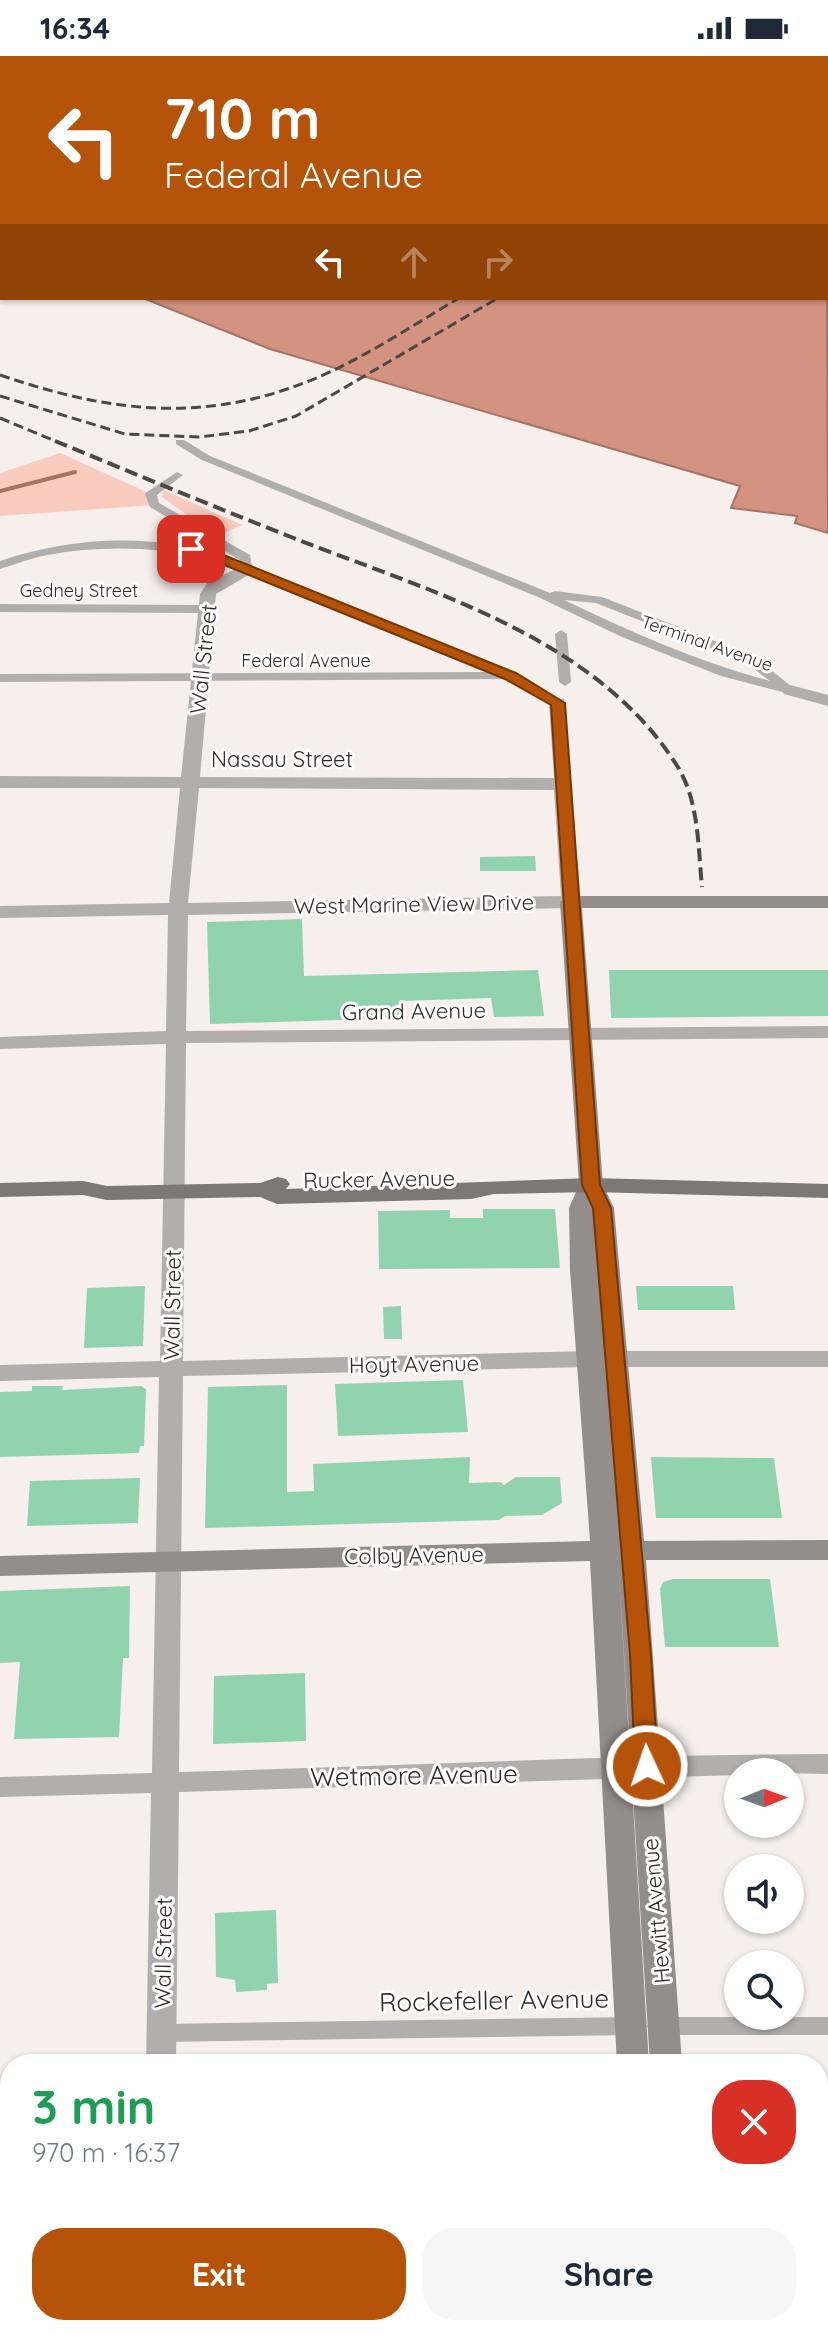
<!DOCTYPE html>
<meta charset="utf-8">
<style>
body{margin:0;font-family:Quicksand,sans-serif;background:#f6f6f7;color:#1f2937;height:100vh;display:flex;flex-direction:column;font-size:30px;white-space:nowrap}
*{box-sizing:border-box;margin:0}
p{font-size:26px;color:#747a83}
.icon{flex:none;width:44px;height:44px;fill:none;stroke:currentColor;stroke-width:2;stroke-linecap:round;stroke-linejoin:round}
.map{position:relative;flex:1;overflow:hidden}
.side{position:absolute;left:0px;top:1998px;width:828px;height:282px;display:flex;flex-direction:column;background:#fff;border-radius:32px 32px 0 0;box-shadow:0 2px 6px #0004}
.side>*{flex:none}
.top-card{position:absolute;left:0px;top:0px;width:828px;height:244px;box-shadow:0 2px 6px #0004;background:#b45309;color:#fff;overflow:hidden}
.needle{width:52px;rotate:89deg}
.buttons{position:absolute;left:724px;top:1702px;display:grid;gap:16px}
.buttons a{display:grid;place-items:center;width:80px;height:80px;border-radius:50%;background:#fff;box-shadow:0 2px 6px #0004;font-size:40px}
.pin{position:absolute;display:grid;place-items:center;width:68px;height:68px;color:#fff;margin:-34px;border-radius:16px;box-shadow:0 4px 12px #0006}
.me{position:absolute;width:88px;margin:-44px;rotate:357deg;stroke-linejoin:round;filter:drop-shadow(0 0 6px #0008)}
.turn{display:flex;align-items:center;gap:28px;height:168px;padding:0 32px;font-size:36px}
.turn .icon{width:104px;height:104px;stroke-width:2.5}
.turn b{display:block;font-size:56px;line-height:68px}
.lanes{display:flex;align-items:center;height:76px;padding:0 32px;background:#0003;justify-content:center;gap:40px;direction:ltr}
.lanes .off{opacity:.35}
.round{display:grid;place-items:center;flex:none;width:84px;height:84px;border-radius:32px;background:#f6f6f7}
.overview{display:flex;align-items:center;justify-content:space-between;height:136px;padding:0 32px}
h1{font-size:48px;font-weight:700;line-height:60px;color:#1e9e55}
.action{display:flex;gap:16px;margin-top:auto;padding:16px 32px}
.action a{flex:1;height:92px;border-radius:32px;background:#b45309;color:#fff;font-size:32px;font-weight:700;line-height:92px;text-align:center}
.action a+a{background:#f6f6f7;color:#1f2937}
.status{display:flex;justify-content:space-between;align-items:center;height:56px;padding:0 40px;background:#fff;direction:ltr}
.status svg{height:22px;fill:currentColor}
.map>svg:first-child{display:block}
</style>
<div class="status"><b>16:34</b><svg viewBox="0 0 49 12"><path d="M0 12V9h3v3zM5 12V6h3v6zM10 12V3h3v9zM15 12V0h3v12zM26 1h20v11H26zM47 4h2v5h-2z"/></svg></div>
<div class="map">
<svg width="828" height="2279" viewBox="0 0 828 2279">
<rect width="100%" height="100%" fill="#f6efec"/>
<g fill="#f8cbbe">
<path d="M 60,397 L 151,438 L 154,449 L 0,460 L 0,417 Z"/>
<path d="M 164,434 L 242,469 L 217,480 L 162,441 Z"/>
</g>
<g fill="#d49380" stroke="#a27466" stroke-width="2">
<path d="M 0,0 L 785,0 L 794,2 L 2,2 L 2,187 Z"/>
<path d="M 826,9 L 828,477 L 795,467 L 797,460 L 731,452 L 740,430 L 270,293 L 143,242 L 826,242 Z"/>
</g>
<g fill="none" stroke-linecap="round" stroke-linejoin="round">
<path stroke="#a27466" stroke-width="4" d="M 0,435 L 75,416"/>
</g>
<g fill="#92d3af">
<path d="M 535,800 L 536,815 L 480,815 L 480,801 Z"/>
<path d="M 302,863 L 304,920 L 538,914 L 544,960 L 494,961 L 491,942 L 402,945 L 403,962 L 210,968 L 207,866 Z"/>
<path d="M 609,914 L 828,914 L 828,960 L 611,962 Z"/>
<path d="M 483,1153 L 555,1153 L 560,1212 L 379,1213 L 378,1155 L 450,1154 L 450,1162 L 483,1162 Z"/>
<path d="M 145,1230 L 143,1290 L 84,1292 L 87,1232 Z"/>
<path d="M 636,1230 L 733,1230 L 735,1254 L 638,1254 Z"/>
<path d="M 401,1250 L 402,1283 L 384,1283 L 383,1251 Z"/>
<path d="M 463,1324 L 468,1376 L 338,1380 L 335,1328 Z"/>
<path d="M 287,1329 L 287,1436 L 314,1435 L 313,1408 L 470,1401 L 469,1427 L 500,1426 L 504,1429 L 516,1421 L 560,1421 L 562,1447 L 542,1459 L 505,1460 L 499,1464 L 205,1472 L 208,1331 Z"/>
<path d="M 32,1330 L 63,1330 L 62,1334 L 141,1330 L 146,1333 L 144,1390 L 140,1390 L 139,1397 L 0,1401 L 0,1336 L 32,1335 Z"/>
<path d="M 651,1401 L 774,1402 L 782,1462 L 656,1462 Z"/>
<path d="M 140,1422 L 138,1467 L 27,1470 L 30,1425 Z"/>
<path d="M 673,1523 L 770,1523 L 779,1591 L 665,1591 L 660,1533 L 663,1526 Z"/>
<path d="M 130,1530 L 129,1602 L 123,1602 L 119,1681 L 14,1683 L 20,1606 L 0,1607 L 0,1535 Z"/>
<path d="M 305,1617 L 306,1685 L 213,1688 L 214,1620 Z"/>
<path d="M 276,1854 L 278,1927 L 267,1928 L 267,1934 L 236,1936 L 235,1924 L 216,1921 L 215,1857 Z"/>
</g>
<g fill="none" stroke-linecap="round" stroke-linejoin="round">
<g fill="#b1aead" fill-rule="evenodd">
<path d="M 176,384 L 184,384 L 210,400 L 550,537 L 555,535 L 602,541 L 753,600 L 796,634 L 790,638 L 721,620 L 622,581 L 538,541 L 202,404 L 176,388 ZM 564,544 L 596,547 L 745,606 L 770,625 C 698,606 631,576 564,544 Z"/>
<path d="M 177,416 L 183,419 L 157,439 L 159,447 L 250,499 L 252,511 L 516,617 L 564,647 L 558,651 L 553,650 L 506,623 L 0,626 L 0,618 L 490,616 L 208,502 C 156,491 101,489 48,499 C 31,502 16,508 0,513 L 0,505 C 76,479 165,476 240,506 L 240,504 L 150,451 L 145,438 L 147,436 Z"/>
<path d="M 0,548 L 207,549 L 213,553 L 207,557 L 0,556 Z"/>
<path d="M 561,574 L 567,578 L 571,626 L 565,630 L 559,626 L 555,578 Z"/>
<path d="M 634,1961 L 641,1964 L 645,1970 L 641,1976 L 634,1979 L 161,1986 L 154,1983 L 150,1977 L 154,1971 L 161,1968 Z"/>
<path d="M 658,1961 L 828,1961 L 828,1979 L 658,1979 L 651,1976 L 647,1970 L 651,1964 Z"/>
<path d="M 818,2261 L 828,2261 L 828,2279 L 673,2279 L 670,2274 L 672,2270 L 818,2270 Z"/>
<path d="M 394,2270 L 661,2270 L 663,2273 L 660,2279 L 385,2279 L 389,2272 Z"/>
</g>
<g fill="#b1aead" fill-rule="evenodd">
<path d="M 246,508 L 252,509 L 254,513 L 252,517 L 216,538 L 200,721 L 554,722 L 549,647 L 552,643 L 564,643 L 581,846 L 571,852 L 188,859 L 186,975 L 828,970 L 828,982 L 186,987 L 183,1305 L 590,1295 L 828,1295 L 828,1311 L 590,1311 L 183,1320 L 179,1716 C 395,1710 612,1699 828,1698 L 828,1718 L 738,1716 L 738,1719 L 179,1736 L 176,2008 L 146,2008 L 151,1737 L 0,1741 L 0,1721 L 152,1717 L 159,1321 L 0,1325 L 0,1309 L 160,1305 L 166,988 L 0,993 L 0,981 L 166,975 L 168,859 L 0,862 L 0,850 L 169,847 L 180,732 L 0,732 L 0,720 L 181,721 L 200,538 L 208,526 ZM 199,732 L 554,734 L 561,840 L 188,847 Z"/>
<path d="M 790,629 L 828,639 L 828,650 L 784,638 L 781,634 L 784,630 Z"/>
<rect x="141" y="2270" width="32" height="9"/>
</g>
<g fill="#938e8c" fill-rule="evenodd">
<path d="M 571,840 L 828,840 L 828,852 L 582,852 L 603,1129 L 614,1152 L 644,1485 L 828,1484 L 828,1504 L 646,1504 L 682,2008 L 650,2008 L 618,1504 L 649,2008 L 617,2008 L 590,1505 L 0,1520 L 0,1500 L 590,1485 L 570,1214 L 569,1152 L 579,1129 L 560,846 Z"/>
<path d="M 630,2270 L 664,2270 L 665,2279 L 631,2279 Z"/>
<rect x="667" y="2270" width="34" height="9"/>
</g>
<path fill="#7d7775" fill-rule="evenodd" d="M 278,1121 L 286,1123 L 290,1128 L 286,1133 L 591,1122 L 828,1128 L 828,1142 L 591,1136 L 494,1138 L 471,1143 L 277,1148 L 260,1141 L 107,1144 L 83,1139 L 0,1141 L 0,1127 L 83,1125 L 107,1130 L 260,1127 Z"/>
<g stroke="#4b4846" stroke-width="3" stroke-dasharray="10 5" stroke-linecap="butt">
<path d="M 0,319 C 117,359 216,369 332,315 C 376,294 417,267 459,242"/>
<path d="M 0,340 L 125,378 L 199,381 L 249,375 L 296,360 L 498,242"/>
<path d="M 0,362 L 60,387"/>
</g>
<path stroke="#4b4846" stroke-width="4" stroke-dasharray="13 6" stroke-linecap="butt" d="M 55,385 C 133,417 212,450 291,481 C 425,534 593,579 676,708 C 699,743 698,790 702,831"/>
</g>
<path fill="#b45309" stroke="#753606" stroke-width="2" d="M 191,489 L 216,496 L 516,617 L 565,647 L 600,1129 L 611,1152 L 651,1599 L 658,1710 L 654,1716 L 647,1718 L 639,1716 L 635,1710 L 630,1599 L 593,1152 L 582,1129 L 551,649 L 505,623 L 207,502 L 186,496 L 186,490 Z"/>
<g text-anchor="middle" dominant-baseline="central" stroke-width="6" stroke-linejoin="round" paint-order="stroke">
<g font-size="18" fill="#2e2b2a" stroke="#fffdfd">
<text x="79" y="534">Gedney Street</text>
<text transform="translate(707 587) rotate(19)">Terminal Avenue</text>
<text x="306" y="604">Federal Avenue</text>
</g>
<g font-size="22" fill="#2e2b2a" stroke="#fffdfd">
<text transform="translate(203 603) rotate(-84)">Wall Street</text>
<text x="282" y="703">Nassau Street</text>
<text transform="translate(414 848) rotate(-1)">West Marine View Drive</text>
<text transform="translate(414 955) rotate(-1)">Grand Avenue</text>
<text transform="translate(379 1123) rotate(-1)">Rucker Avenue</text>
<text transform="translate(172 1249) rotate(-89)">Wall Street</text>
<text transform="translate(414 1308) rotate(-1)">Hoyt Avenue</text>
<text transform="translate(414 1499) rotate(-1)">Colby Avenue</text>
<text transform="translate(656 1855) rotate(-95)">Hewitt Avenue</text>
<text transform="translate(163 1897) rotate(-89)">Wall Street</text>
</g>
<g font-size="26" fill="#2e2b2a" stroke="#fffdfd">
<text transform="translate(414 1719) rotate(-1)">Wetmore Avenue</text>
<text transform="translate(494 1944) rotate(-1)">Rockefeller Avenue</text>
</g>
</g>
</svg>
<div class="buttons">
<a><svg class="needle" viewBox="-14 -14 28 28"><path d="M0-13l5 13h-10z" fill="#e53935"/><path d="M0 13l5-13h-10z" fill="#747a83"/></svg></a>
<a><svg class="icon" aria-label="sound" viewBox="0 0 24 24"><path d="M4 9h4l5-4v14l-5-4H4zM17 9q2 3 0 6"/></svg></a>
<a><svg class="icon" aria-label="search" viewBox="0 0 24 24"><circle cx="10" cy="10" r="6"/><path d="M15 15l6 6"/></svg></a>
</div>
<div class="pin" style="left:191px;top:493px;background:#d93025"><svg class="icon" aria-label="arrive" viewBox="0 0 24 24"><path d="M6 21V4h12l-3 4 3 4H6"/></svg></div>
<svg class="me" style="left:647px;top:1710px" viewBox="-20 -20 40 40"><circle r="17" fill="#b45309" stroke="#fff" stroke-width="3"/><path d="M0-11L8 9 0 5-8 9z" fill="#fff"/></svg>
<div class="top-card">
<div class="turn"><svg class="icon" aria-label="left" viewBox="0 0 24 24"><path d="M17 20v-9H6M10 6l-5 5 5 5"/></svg><div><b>710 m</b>Federal Avenue</div></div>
<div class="lanes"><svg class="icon" aria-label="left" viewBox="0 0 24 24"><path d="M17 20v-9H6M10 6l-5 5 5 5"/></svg><svg class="icon off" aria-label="ahead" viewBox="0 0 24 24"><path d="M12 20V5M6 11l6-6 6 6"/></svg><svg class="icon off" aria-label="right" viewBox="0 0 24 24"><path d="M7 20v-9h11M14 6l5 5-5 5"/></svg></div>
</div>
<section class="side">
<div class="overview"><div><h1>3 min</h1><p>970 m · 16:37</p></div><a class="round" style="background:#d93025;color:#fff"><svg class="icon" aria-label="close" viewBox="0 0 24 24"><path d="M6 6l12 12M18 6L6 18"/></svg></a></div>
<div class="action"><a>Exit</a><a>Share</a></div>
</section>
</div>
